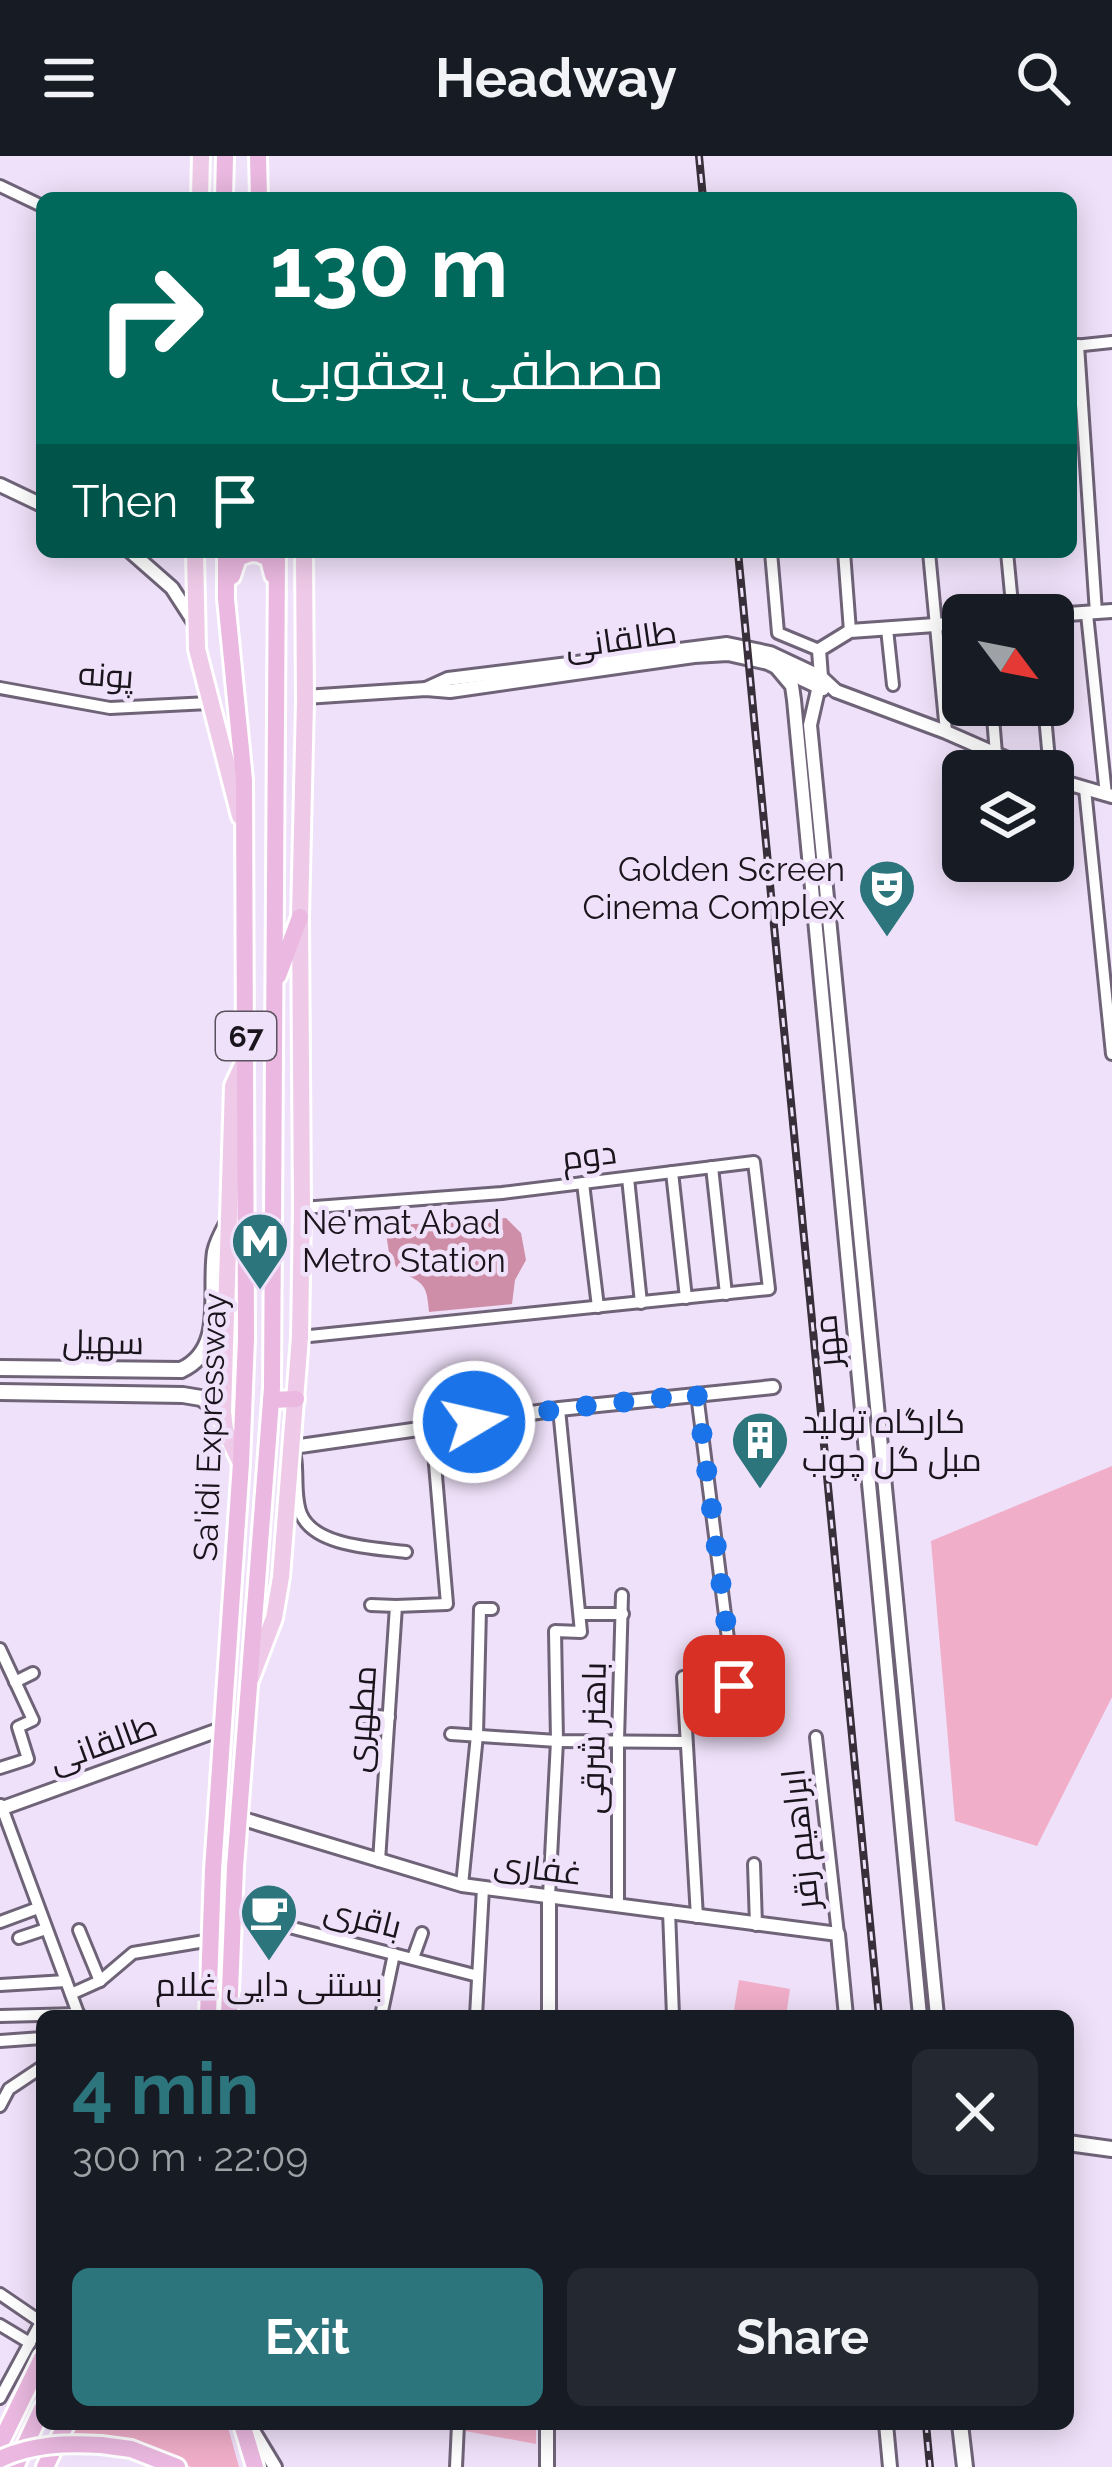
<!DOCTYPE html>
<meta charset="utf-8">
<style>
body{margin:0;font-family:Raleway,Cairo,sans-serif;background:#242831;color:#f1f3f6;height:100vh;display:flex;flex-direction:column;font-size:45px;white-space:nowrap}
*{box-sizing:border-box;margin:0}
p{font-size:39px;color:#9ea1a6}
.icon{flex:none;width:66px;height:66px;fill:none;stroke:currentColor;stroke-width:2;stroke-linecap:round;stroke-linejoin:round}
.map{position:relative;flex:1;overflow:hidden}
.sheet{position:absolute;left:36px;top:1854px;width:1038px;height:420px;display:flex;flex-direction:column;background:#171b24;border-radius:18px;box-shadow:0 6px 30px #0003}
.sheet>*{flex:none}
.guide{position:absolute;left:36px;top:36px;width:1041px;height:366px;border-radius:18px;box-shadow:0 6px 30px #0003;background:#00695c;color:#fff;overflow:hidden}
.needle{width:78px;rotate:122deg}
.controls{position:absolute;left:942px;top:438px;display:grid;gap:24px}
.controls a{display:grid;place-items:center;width:132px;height:132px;border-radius:18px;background:#171b24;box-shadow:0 6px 30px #0003;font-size:60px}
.pin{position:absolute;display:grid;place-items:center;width:102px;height:102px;color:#fff;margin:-51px;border-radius:24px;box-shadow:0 6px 18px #0006}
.me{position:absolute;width:132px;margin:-66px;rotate:81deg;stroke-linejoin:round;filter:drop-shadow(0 0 9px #0008)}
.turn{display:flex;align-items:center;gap:42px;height:252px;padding:0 36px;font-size:54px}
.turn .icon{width:156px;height:156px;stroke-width:2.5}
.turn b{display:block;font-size:84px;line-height:102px}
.then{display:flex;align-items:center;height:114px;padding:0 36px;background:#0003;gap:24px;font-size:45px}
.round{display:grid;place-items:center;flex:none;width:126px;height:126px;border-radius:18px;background:#242831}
.head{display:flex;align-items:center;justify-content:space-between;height:204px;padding:0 36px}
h1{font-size:72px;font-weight:700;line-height:90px;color:#2c757d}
.button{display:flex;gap:24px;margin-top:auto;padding:24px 36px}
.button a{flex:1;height:138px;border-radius:18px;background:#2c757d;color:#fff;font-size:48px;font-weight:700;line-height:138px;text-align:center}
.button a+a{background:#242831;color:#f1f3f6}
header{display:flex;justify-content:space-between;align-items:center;height:156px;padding:0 36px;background:#171b24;font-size:54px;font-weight:700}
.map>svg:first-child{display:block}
</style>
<header><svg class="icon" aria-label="menu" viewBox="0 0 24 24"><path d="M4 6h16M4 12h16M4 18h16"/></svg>Headway<svg class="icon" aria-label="search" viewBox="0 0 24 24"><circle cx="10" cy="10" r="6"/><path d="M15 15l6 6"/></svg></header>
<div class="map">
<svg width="1112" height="2311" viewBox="0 0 1112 2311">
<rect width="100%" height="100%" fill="#efe1f9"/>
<g fill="#f0aec8">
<path d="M 1112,1310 L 1112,1541 L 1037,1690 L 955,1665 L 931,1385 Z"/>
<path d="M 739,1824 L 790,1833 L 786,1860 L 733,1860 Z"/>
<path d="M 79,2268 L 227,2268 L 239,2311 L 191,2311 L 132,2287 L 109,2280 L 74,2277 Z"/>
<path d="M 465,2268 L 536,2268 L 536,2288 L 465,2275 Z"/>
</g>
<path fill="#cf8ea8" d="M 506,1062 L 521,1077 L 526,1104 L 515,1124 L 512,1148 L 429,1156 C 427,1129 424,1126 399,1116 L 389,1097 L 385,1070 Z"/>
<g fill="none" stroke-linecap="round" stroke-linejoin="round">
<g stroke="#6f6378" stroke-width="16">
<g id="minor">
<path d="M 0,30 L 42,50"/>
<path d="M 1078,189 L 1096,457"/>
<path d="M 1074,190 L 1112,186"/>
<path d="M 771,396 L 778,477 L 819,494"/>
<path d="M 844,396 L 850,475"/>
<path d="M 929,396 L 946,576"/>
<path d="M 1007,396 L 1013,459"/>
<path d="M 1087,458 L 1106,639"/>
<path d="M 887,473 L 893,529"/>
<path d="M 0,532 L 110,552 L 209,547"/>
<path d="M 992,549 L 996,598"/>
<path d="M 1044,549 L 1050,615"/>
<path d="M 1085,633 L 1112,898"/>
<path d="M 712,1011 L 726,1138"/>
<path d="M 672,1016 L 686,1142"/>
<path d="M 628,1022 L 641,1147"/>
<path d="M 583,1027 L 598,1151"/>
<path d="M 300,1181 L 769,1133 L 754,1006 L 502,1037 L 302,1052"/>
<path d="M 295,1301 C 298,1318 294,1341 301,1358 C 315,1391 376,1392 406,1396"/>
<path d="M 371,1449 L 396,1450 L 379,1705"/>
<path d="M 396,1450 L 447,1448 L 432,1273"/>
<path d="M 580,1458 L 623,1458"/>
<path d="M 0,1493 L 33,1564 L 18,1571 L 28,1603 L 0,1612"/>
<path d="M 683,1521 L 697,1761"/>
<path d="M 696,1524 L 734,1530 L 697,1238"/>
<path d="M 15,1526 L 33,1517"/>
<path d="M 363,1559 L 389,1561"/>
<path d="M 451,1578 L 557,1585 L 686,1586"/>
<path d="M 816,1581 L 838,1778"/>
<path d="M 1,1649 L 79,1860"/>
<path d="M 754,1708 L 756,1769"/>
<path d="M 462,1729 L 477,1579 L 480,1453 L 492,1453"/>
<path d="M 549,1740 L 557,1585 L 555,1475 L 581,1476 L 559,1253"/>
<path d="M 618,1749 L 618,1584 L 622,1439"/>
<path d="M 669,1755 L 673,1860"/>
<path d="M 233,1761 L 270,1766 L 478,1820"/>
<path d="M 0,1766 L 38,1752"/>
<path d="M 79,1774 L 100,1825"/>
<path d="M 19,1782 L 46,1773"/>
<path d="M 413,1802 L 422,1777"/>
<path d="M 0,1829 L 66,1825"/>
<path d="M 71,1838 L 100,1825 L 133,1797 L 211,1784"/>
<path d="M 0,1860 L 79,1858"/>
<path d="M 381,1860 L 394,1798"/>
<path d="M 476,1860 L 483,1732"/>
<path d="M 0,1885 L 42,1882"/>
<path d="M 0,1950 L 9,1933 L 42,1911"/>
<path d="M 0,2138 L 41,2166 L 0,2242"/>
<path d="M 0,2169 L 30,2187"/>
<path d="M 456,2311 L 458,2268"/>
</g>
</g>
<g stroke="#6f6378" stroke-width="18">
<g id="tertiary">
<path d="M 0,329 L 42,349"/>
<path d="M 131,396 L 172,432 L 194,466"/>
<path d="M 1053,459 L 1112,455"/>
<path d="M 776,511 L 792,530 L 794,544 L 920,1860"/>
<path d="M 426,533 L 448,523 L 727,488 L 770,497 L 821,521 L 836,535 L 946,576 L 1035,615"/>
<path d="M 305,541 L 426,533 L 450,535 L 694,500 L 728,498 L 768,507 L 823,533"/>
<path d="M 1053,623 L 1112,640"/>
<path d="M 293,1291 L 559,1253 L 773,1231"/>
<path d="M 0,1653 L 224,1572"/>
<path d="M 240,1662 L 462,1729 L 838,1778 L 846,1860"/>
<path d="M 549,1860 L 549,1740"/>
<path d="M 937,1860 L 810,569 L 821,521 L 819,494 L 850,475 L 963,467"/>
<path d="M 249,2268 L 275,2311"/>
<path d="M 886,2268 L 890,2311"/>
<path d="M 547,2311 L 547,2268"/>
</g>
</g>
<g stroke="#6f6378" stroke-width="20">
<g id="secondary">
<path d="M 0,1212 L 181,1214 C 226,1194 209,1136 215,1096 C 217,1086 222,1077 227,1068"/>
<path d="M 0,1236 L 183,1239 L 201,1242 L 223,1256"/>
<path d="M 1068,1987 L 1112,1993"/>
<path d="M 960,2268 L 965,2311"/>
</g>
</g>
<g stroke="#fff" stroke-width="22">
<g id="primary">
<path d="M 200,42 L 201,0"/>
<path d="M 195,396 L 197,493 L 240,660"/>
<path d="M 241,1307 L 225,1274 L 223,1256 L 233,930 L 246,902"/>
<path d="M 251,1522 L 274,1462 L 281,1421 L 300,1181 L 302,1052 L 300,761 L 305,546 L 304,396"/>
</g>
</g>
<g stroke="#fff" stroke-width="22">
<g id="trunk">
<path d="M 258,0 L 259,42"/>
<path d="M 224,42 L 225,0"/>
<path d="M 232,420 L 238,402 C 250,396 257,395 269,403 L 273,419"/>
<path d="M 278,820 L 300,761"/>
<path d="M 271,1244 L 296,1243"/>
<path d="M 208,1860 L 213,1714 L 241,1307 L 246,1183 L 244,624 L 226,443 L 226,396"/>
<path d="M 229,1860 L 235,1711 L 272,1232 L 277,396"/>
<path d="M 242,2268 L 255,2311"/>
<path d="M 0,2288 L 42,2202"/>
<path d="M 101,2289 L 131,2293 L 177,2311"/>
<path d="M 15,2311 L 42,2253"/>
<path d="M 45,2311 L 66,2268"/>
</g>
</g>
<use href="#minor" stroke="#fff" stroke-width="10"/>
<use href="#tertiary" stroke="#fff" stroke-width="12"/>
<use href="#secondary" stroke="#fff" stroke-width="14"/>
<use href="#primary" stroke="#efcae8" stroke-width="16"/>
<use href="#trunk" stroke="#eab8e0" stroke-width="16"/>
<g stroke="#37303a" stroke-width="8">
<g id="rail">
<path d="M 699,0 L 703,42"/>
<path d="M 738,396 L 879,1860"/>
<path d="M 926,2268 L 930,2311"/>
</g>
</g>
<use href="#rail" stroke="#efe1f9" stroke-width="3" stroke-dasharray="9" stroke-linecap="butt"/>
<g stroke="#fff" stroke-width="22" stroke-linecap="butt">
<path id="trunk-bridge" d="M 0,2303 C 32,2288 66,2287 101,2289"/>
</g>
<use href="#trunk-bridge" stroke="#eab8e0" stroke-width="16"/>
</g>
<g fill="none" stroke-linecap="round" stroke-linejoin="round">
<path stroke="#1a73e8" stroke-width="21" stroke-dasharray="0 37.8" d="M 474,1266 L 560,1253 L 697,1238 L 734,1530"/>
</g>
<defs>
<g id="theatre-pin" transform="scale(3)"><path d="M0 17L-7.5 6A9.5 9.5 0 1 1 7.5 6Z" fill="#2c757d" stroke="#efe1f9"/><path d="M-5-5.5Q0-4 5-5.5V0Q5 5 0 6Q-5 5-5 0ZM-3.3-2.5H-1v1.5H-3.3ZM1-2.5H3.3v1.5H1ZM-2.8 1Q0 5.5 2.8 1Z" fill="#fff"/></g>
<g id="metro-pin" transform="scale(3)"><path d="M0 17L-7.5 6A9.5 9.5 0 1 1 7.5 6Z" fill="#2c757d" stroke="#efe1f9"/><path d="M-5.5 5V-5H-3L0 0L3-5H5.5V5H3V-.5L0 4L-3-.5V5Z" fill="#fff"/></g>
<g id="building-pin" transform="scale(3)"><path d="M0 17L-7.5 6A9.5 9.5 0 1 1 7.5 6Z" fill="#2c757d" stroke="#efe1f9"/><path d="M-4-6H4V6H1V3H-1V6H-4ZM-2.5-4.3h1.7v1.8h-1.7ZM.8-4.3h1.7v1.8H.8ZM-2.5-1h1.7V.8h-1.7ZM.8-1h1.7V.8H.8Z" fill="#fff"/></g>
<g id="cafe-pin" transform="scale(3)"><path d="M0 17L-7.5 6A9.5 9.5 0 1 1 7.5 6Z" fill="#2c757d" stroke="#efe1f9"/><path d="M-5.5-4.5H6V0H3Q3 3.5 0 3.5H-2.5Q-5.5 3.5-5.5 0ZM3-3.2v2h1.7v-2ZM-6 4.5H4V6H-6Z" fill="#fff"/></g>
</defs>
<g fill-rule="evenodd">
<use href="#theatre-pin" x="887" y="732"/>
<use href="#metro-pin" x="260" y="1085"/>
<use href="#building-pin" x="760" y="1284"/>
<use href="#cafe-pin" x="269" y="1756"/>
</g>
<g text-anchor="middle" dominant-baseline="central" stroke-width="9" stroke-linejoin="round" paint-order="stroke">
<rect fill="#efe1f9" stroke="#5a525f" stroke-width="3" x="216" y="856" width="60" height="48" rx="9"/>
<g font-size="30" font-weight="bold" fill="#1a151d">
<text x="246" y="880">67</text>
</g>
<g font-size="33" fill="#1a151d" stroke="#efe1f9">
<text transform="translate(621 483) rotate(-8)">طالقانی</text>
<text transform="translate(106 519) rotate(4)">پونه</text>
<text transform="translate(589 999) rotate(-7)">دوم</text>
<text transform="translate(827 1185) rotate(-95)">مهر</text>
<text transform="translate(103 1186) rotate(1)">سهیل</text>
<text transform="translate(210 1271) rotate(-88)">Sa'idi Expressway</text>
<text transform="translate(361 1563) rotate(-86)">مطهری</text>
<text transform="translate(593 1582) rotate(-89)">باهنر شرقی</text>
<text transform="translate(103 1587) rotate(-20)">طالقانی</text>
<text transform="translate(800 1683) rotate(-96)">ابراهیم زقر</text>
<text transform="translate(538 1712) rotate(7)">غفاری</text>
<text transform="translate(363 1762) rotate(14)">باقری</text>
</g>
<g font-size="33" fill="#1a151d" stroke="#efe1f9" text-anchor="start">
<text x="845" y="713" text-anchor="end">Golden Screen<tspan x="845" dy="38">Cinema Complex</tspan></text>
<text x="302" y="1066">Ne'mat Abad<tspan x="302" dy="38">Metro Station</tspan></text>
<text x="802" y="1265">کارگاه تولید<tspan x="802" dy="38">مبل گل چوب</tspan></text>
<text x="269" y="1828" text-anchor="middle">بستنی دایی غلام</text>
</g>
</g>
</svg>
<div class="controls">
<a><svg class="needle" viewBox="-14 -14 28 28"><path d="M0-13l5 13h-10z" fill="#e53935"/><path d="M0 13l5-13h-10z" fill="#9ea1a6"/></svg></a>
<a><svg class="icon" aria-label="layers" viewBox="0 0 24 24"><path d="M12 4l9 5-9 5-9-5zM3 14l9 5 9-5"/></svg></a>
</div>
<div class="pin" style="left:734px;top:1530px;background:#d93025"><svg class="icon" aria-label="arrive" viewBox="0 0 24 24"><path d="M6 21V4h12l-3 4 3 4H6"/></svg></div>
<svg class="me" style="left:474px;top:1266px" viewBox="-20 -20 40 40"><circle r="17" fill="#1a73e8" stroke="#fff" stroke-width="3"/><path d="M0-11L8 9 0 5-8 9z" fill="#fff"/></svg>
<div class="guide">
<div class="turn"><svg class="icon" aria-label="right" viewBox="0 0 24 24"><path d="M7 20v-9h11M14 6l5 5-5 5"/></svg><div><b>130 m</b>مصطفی یعقوبی</div></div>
<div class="then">Then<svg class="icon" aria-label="arrive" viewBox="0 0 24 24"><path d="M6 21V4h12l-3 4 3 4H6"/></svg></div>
</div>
<section class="sheet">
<div class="head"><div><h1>4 min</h1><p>300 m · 22:09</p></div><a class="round"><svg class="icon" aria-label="close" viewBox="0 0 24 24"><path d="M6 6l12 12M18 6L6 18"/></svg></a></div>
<div class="button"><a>Exit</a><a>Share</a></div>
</section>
</div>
